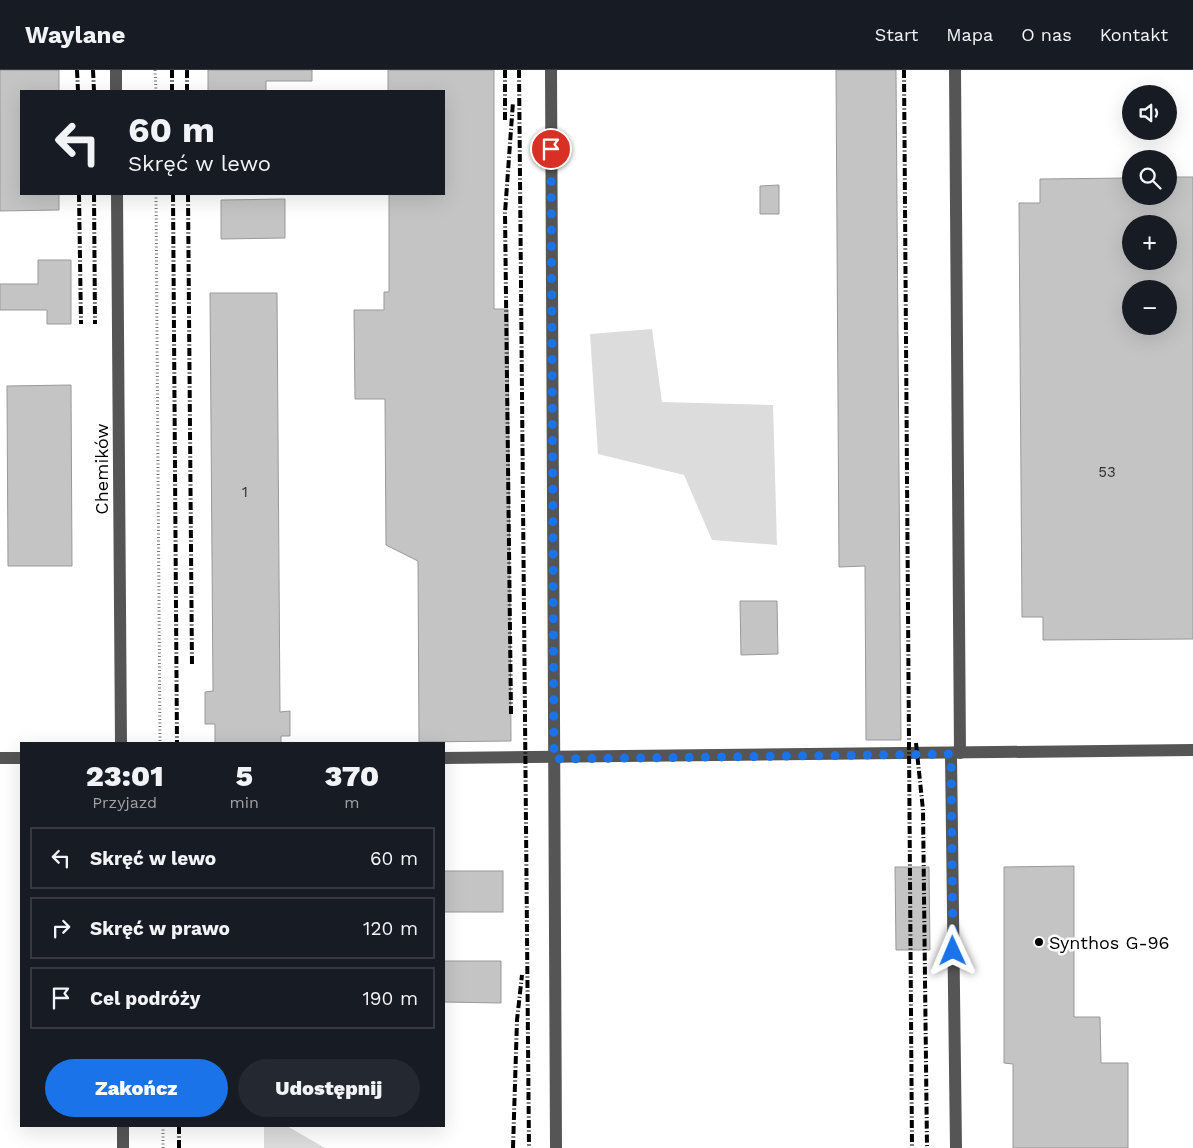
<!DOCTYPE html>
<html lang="pl">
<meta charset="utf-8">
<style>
body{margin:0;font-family:"Work Sans",sans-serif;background:#242831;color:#f1f3f6;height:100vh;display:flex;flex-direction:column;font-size:19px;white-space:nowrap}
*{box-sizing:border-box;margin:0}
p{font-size:16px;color:#9ea1a6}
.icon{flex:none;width:28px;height:28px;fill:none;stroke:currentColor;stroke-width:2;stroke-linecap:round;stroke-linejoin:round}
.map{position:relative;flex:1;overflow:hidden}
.side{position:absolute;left:20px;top:672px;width:425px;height:385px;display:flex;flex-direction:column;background:#171b24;border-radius:0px;box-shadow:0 5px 20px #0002}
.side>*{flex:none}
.hud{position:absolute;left:20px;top:20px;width:425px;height:105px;border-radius:0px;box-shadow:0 5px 20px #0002;background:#171b24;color:#f1f3f6;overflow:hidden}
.tools{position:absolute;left:1122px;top:15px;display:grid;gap:10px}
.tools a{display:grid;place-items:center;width:55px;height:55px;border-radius:50%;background:#171b24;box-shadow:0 5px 20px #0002;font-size:25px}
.pin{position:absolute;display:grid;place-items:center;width:42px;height:42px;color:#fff;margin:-21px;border:2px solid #fff;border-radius:50%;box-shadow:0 1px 5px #0007}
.me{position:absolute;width:55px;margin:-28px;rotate:359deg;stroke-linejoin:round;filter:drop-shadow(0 0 4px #0008)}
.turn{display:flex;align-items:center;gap:18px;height:105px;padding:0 25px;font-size:22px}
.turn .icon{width:65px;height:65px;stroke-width:2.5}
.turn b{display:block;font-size:35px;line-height:42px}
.eta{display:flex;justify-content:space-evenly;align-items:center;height:85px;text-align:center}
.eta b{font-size:30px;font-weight:800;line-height:35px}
.button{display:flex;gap:10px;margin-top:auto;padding:10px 25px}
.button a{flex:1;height:58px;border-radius:30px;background:#1a73e8;color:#fff;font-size:20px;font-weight:800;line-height:58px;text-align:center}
.button a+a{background:#242831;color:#f1f3f6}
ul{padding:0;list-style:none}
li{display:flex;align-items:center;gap:15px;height:62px;margin:0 10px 8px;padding:0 15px;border:2px solid #363941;border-radius:0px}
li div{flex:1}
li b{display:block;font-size:19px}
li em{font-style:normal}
header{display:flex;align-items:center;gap:30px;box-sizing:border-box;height:70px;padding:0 25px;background:#171b24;border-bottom:1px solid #363941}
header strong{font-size:24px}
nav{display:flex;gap:28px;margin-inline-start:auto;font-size:18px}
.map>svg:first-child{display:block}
</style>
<header>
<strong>Waylane</strong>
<nav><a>Start</a><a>Mapa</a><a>O nas</a><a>Kontakt</a></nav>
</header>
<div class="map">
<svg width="1193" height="1078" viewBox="0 0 1193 1078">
<rect width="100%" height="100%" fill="#fff"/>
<g fill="#dcdcdc">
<path d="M 652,259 L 662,332 L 773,335 L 777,475 L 712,470 L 684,405 L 598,384 L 590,264 Z"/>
<path d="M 264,1056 L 287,1056 L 325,1078 L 264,1078 Z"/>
</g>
<g fill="#c4c4c4" stroke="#999" fill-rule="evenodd">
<path d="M 0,0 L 59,0 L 59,21 L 21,21 L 21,124 L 59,124 L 59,140 L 0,141 Z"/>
<path d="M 208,0 L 312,0 L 312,11 L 266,11 L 266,21 L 208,21 Z"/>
<path d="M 388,0 L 494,0 L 494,239 L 508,239 L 511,671 L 419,672 L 418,491 L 386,475 L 385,329 L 355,329 L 354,240 L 384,240 L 384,222 L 389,222 L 389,124 L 444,124 L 444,21 L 388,21 Z"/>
<path d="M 836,0 L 896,0 L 901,670 L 866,670 L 865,496 L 839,497 Z"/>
<path d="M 1169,107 L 1193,107 L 1193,569 L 1043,570 L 1043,547 L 1022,547 L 1019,133 L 1040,133 L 1040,109 L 1131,108 L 1131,126 L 1169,126 ZM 1131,154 L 1169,154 L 1169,191 L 1131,191 ZM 1131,219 L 1169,219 L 1169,256 L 1131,256 Z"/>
<path d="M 779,115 L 779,144 L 760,144 L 760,116 Z"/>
<path d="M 285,129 L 285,168 L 221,169 L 221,130 Z"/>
<path d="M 38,190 L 71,190 L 71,254 L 47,254 L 47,240 L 0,240 L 0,214 L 38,214 Z"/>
<path d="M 210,223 L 277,223 L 280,642 L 290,641 L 290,666 L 281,666 L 281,674 L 215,674 L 215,654 L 205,654 L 205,622 L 213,621 Z"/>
<path d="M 71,315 L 72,496 L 8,496 L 7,316 Z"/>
<path d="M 740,531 L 777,531 L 778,584 L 741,585 Z"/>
<path d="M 1074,796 L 1074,947 L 1100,947 L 1101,993 L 1128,993 L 1128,1078 L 1013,1078 L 1013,994 L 1004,993 L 1004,797 Z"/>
<path d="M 895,797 L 929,797 L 930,880 L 896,880 Z"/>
<rect x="444" y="801" width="59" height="41"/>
<path d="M 444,891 L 501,891 L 501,933 L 444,932 Z"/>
</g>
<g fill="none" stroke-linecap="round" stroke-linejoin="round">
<g stroke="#777" stroke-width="3" stroke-dasharray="1 2.5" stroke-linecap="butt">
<path d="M 155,0 L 156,21"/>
<path d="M 156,124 L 160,674"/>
<path d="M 163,1056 L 163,1078"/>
</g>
<g stroke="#555" stroke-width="12">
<path d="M 116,0 L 116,21"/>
<path d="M 551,0 L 556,1078"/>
<path d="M 955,0 L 960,683"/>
<path d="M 117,124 L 121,674"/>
<path d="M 951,684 L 956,1078"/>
<path d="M 0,688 L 21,688"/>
<path d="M 444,688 L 1193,680"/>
<path d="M 123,1056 L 123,1078"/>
</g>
<g stroke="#000" stroke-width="4" stroke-dasharray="8 2.5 1 2.5" stroke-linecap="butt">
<path d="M 77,0 L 78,21"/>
<path d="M 93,0 L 94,21"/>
<path d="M 172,0 L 172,21"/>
<path d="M 187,0 L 187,21"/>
<path d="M 505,0 L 505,50"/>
<path d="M 519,0 L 529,1078"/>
<path d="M 904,0 L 912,1078"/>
<path d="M 79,124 L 81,254"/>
<path d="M 94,124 L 95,254"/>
<path d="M 173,124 L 177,674"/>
<path d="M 188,124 L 192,596"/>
<path d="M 511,644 L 505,143 L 513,32"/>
<path d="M 916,673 L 923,740 L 927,1078"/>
<path d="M 179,1056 L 179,1078"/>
<path d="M 513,1078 L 517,950 L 522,905"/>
</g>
</g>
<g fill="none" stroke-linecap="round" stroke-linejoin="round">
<path stroke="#1a73e8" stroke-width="9" stroke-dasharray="0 16.2" d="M 551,79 L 554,689 L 951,684 L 953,881"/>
</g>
<circle fill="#000" stroke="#fff" stroke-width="2" cx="1039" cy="872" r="5"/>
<g text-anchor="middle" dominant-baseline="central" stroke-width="5" stroke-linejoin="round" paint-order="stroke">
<g font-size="15" fill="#313131">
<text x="1107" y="402">53</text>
<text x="245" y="422">1</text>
</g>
<g font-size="18" fill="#000" stroke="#fff">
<text transform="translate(101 399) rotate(-90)">Chemików</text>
</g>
<g font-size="18" fill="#000" stroke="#fff" text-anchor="start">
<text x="1049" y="872">Synthos G-96</text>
</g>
</g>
</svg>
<div class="tools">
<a><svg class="icon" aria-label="sound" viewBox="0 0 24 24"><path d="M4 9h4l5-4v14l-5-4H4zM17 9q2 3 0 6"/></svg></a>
<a><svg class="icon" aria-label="search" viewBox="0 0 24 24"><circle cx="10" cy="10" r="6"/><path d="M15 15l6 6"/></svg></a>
<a>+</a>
<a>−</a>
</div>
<div class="pin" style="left:551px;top:79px;background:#d93025"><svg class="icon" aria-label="arrive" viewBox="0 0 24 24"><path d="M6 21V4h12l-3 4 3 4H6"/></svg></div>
<svg class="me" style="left:953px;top:881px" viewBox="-20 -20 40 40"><path d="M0-17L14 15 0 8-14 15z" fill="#1a73e8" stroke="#fff" stroke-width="4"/></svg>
<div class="hud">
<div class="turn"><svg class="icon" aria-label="left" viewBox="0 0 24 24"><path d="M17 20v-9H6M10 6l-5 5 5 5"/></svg><div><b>60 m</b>Skręć w lewo</div></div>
</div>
<section class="side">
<div class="eta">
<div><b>23:01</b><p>Przyjazd</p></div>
<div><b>5</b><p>min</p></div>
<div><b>370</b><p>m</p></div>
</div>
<ul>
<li><svg class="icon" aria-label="left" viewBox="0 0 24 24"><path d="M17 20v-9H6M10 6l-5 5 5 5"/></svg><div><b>Skręć w lewo</b></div><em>60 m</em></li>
<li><svg class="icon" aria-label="right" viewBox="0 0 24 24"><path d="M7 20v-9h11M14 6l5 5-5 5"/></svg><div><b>Skręć w prawo</b></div><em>120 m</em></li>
<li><svg class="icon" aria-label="arrive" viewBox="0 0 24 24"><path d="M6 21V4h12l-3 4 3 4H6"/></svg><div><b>Cel podróży</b></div><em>190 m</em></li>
</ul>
<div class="button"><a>Zakończ</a><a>Udostępnij</a></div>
</section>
</div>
